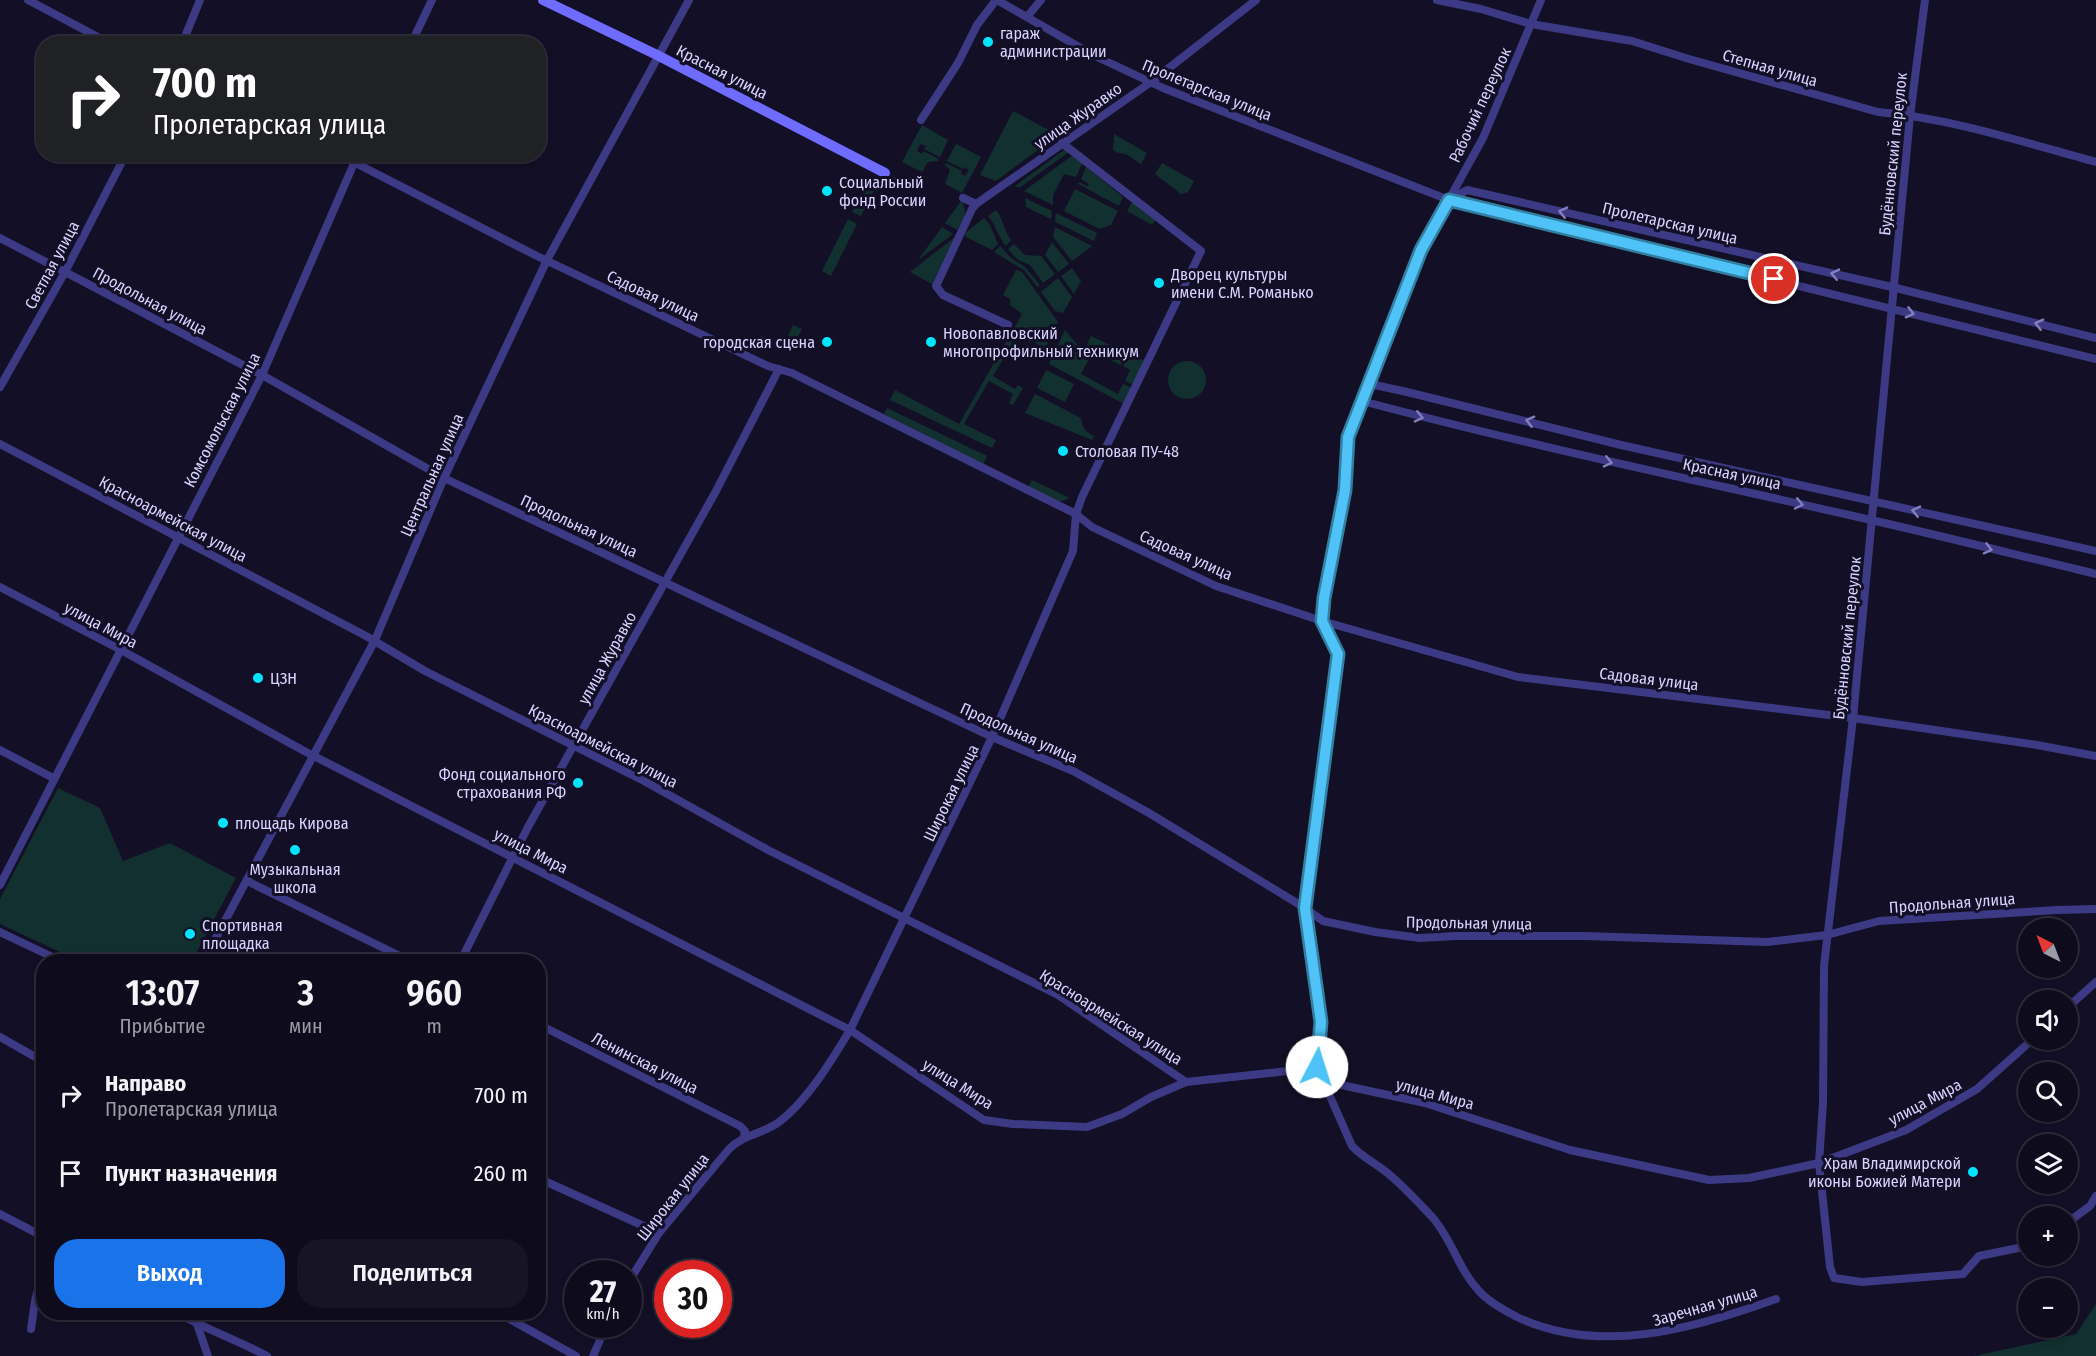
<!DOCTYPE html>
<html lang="ru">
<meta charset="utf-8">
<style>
body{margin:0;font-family:"Fira Sans Condensed",sans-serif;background:#171425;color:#f1f3f6;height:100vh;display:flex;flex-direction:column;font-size:22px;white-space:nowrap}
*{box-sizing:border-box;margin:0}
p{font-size:20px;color:#9b9ba3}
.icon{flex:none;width:33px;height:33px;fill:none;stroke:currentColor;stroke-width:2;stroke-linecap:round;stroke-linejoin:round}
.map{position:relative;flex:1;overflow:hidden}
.details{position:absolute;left:36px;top:954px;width:510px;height:366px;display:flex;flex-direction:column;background:#0e0b1c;border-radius:24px;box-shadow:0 3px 9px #0003,0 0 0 2px #2e2b3b}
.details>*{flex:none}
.banner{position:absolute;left:36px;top:36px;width:510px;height:126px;border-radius:24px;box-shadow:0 3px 9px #0003,0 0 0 2px #2e2b3b;background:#202124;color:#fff;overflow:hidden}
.needle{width:39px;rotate:318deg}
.fabs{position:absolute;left:2018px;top:918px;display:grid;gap:12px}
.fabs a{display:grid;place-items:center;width:60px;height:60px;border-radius:50%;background:#0e0b1c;box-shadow:0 3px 9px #0003,0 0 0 2px #2e2b3b;font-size:30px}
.speed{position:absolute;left:564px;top:1260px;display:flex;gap:12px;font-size:30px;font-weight:700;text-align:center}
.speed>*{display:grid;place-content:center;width:78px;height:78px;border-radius:50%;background:#0e0b1c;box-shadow:0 3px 9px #0003,0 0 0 2px #2e2b3b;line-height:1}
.speed small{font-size:15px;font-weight:400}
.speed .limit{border:9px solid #d22;background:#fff;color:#111}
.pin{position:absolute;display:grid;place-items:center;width:51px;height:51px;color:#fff;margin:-26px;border:3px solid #fff;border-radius:50%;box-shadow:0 2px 6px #0007}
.me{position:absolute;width:66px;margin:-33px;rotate:5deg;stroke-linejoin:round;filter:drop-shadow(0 0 4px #0008)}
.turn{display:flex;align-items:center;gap:21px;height:126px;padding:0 18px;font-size:27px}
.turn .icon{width:78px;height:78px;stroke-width:2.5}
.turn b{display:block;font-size:42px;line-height:51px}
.eta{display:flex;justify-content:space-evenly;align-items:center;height:102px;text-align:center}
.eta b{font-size:36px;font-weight:600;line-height:42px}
.primary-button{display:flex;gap:12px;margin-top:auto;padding:12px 18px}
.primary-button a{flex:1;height:69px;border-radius:24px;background:#1a73e8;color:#fff;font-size:24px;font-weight:600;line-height:69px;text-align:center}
.primary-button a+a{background:#171425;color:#f1f3f6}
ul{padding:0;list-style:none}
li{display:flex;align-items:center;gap:18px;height:78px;padding:0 18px}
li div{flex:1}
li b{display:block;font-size:22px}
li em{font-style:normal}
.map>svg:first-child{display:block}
</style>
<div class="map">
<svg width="2096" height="1356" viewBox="0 0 2096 1356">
<rect width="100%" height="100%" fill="#130f26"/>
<g fill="#12302f">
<path d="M 1013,111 L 1058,135 L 996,181 L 980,175 Z"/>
<path d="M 922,125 L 948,140 L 940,157 L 924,149 L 926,146 L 920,144 L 917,151 L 922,154 L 923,151 L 939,159 L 938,161 L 928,162 L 922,172 L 902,162 Z"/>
<path d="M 1114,134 L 1147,153 L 1141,164 L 1126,154 L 1118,153 L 1113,150 Z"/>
<path d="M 956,144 L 981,157 L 962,193 L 945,184 L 950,170 L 945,165 L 946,163 L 962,171 L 961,174 L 965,176 L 969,170 L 964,167 L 963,169 L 947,161 Z"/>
<path d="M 1064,150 L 1069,152 L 1019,188 L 1015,186 Z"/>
<path d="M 1073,155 L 1083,162 L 1076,177 L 1064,174 L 1053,195 L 1053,205 L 1024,191 Z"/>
<path d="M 1162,163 L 1194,181 L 1188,192 L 1181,194 L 1155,174 Z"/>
<path d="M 1086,167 L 1123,197 L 1119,206 L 1078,184 L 1079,182 L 1087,186 L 1089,184 L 1081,179 Z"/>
<path d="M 869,179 L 878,183 L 861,216 L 852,212 Z"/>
<path d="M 1075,189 L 1118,211 L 1111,225 L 1100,229 L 1064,211 Z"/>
<path d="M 1025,198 L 1052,211 L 1051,219 L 1026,207 Z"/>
<path d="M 961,201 C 969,211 963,220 957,230 L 945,223 Z"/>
<path d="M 1132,202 L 1156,219 L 1152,225 L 1127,211 Z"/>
<path d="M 996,210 C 1004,220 1004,231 1011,240 L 1006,246 C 998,237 996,225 988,216 Z"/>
<path d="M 1056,213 L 1097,233 L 1094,241 L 1055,222 Z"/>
<path d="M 984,218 L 990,225 L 998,244 L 992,250 L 966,237 L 964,234 Z"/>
<path d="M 848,219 L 857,224 L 831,276 L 822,271 Z"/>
<path d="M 942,227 L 953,234 L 918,260 Z"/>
<path d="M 1055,227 L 1092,246 L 1072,261 L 1053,237 Z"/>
<path d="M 955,237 L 932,284 L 910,272 Z"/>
<path d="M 1052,242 L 1069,264 L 1058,272 L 1045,255 Z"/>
<path d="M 1014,244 L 1025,255 L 1041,256 L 1055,274 L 1043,283 L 1030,265 L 1018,260 L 1008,249 Z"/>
<path d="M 1000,246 L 1011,258 L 1025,267 L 1040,285 L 1037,287 L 1024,270 L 994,252 Z"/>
<path d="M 1072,268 L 1081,281 L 1074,294 L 1061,276 Z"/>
<path d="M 1016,270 L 1022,272 L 1058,322 L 1043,353 L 1036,350 L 1038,344 L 1018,334 L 993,376 L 1015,389 L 1018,385 L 1023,388 L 1013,405 L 1009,403 L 1013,394 L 989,381 L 964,424 L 996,440 L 992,448 L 890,400 L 895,390 L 959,424 L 1022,314 L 1010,305 L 1010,299 L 1003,295 Z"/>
<path d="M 1058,278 L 1072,297 L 1063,313 L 1055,311 L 1041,292 Z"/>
<path d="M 793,325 L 802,329 L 791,350 L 783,346 Z"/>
<path d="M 1065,330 L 1089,359 L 1081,374 L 1118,394 L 1123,384 L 1130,387 L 1131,391 L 1124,404 L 1049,364 Z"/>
<path d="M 1091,336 L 1127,353 L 1121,365 L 1085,348 Z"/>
<path d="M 1129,353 L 1143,360 L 1144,364 L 1135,383 L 1131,384 L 1125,381 L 1130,370 L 1123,366 Z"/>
<circle cx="1187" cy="380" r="19"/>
<path d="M 1046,370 L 1074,384 L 1065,402 L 1037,388 Z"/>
<path d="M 1035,394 L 1081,418 C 1082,427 1085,432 1094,436 L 1092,440 L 1025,413 Z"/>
<path d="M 887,408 L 987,456 L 983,465 L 884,414 Z"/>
<path d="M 1032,480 L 1070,498 L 1059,502 L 1028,487 Z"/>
<path d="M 58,788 L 100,808 L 123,861 L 170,843 L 236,878 L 192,961 L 79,961 L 0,924 L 0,899 Z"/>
<path d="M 2096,1304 L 2096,1356 L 1974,1356 L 2076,1334 Z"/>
</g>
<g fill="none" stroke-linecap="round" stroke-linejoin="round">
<g stroke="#3d3a85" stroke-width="8">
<path d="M 28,0 L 111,44"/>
<path d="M 997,0 L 1093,55 L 1163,88 L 1449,200"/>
<path d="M 1437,0 L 1481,9 L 1531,24 L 1632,41 L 1689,59 L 1878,112 C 1950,118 2026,143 2096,162"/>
<path d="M 1541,0 L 1483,138 L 1421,250 L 1348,437 L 1345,490 L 1324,598 L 1322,621 L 1338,654 L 1305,908 L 1321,1022 L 1317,1067 L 1352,1146 C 1363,1158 1379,1165 1391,1176 C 1406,1189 1420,1204 1433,1218 C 1452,1240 1459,1270 1479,1291 C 1489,1302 1504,1310 1517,1317 C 1600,1356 1693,1329 1776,1299"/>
<path d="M 1925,0 L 1910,116 L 1853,718 L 1824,966 L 1823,1103 L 1819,1163 L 1830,1267 L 1834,1278 L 1862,1282 L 1963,1274 L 1979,1256 L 2028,1246"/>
<path d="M 1027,17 L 1041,0"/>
<path d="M 182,44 L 200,0"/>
<path d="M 411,44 L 432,0"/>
<path d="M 921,120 L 958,63 L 977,25 L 996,0"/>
<path d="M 338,154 L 537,256 L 768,366 L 792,373 L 1076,514 L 1092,527 L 1216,586 L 1322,621 L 1518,677 L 1853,718 L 2037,745 L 2096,756"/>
<path d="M 963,198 L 976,204"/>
<path d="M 0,238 L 262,375 L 444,478 L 992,737 L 1073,771 L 1149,813 L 1305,908 L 1323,921 L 1375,932 L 1420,938 L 1456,936 L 1585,936 L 1767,942 L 1827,935 L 1879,921 L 2057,910 L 2096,909"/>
<path d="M 1008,325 L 943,295 L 936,286 L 972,209 L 976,204 L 1151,82 L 1256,0"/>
<path d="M 2096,338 L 1892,287 L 1467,190 L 1449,200 L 2096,359"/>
<path d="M 1370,384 L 1407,392 L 1621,445 L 2096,551"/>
<path d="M 0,387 L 65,272 L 126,154"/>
<path d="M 1362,401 C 1531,446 1701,481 1871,520 C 1946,537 2021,556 2096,574"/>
<path d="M 0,444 L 366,636 L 425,671 L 644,781 L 768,850 L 1058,995 L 1186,1082"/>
<path d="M 0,587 L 121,650 L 306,752 L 850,1030 L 984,1120 L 1013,1124 L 1087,1127 L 1122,1114 L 1151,1097 L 1186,1082 L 1288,1071 L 1323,1081 L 1425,1103 L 1570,1150 L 1709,1180 L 1749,1178 L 1819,1163 L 1906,1130 L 1977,1089 L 2032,1040"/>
<path d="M 0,750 L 53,778"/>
<path d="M 247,881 L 412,962"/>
<path d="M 0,885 L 262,375 L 358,154"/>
<path d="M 0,932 L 63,962"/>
<path d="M 203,962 L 375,640 L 444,478 L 547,260 L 689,0"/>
<path d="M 460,962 L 528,827 L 716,491 L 779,369"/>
<path d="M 2067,1008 L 2096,982"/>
<path d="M 538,1024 L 740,1126 L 745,1131 L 744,1137"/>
<path d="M 0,1037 L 44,1062"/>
<path d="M 538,1178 L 659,1233"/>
<path d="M 0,1214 L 44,1237"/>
<path d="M 2067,1223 L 2090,1206 L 2096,1196"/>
<path d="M 628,1283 L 659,1233 L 729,1149 C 744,1134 763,1134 779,1122 C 807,1101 832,1060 850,1030 L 992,737 L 1073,551 L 1076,514 L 1082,497 L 1201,251 L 1062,143"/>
<path d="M 176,1312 C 205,1329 237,1340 267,1356"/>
<path d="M 497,1312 L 576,1356"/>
<path d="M 197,1324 L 208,1356"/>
<path d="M 31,1329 L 35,1301 L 44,1267"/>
<path d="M 593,1356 L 607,1324"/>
</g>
<path stroke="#6f6bff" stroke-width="10" d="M 543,0 L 657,55 L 885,173"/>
</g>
<defs><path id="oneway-chevron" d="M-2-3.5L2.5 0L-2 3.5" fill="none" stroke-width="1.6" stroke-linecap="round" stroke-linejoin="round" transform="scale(1.5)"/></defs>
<g stroke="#837fbc">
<use href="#oneway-chevron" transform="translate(1563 212) rotate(-167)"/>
<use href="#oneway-chevron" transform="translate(1835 274) rotate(-167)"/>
<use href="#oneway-chevron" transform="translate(1910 313) rotate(14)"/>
<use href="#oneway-chevron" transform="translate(2039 324) rotate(-166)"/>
<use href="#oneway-chevron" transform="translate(1419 417) rotate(13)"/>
<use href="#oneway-chevron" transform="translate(1530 421) rotate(-166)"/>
<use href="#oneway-chevron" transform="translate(1608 462) rotate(13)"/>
<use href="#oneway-chevron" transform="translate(1799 504) rotate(12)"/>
<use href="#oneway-chevron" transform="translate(1916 511) rotate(-167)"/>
<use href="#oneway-chevron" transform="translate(1988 549) rotate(14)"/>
</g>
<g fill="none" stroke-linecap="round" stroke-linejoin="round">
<g stroke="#337fa1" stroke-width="15">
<path id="route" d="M 1317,1067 L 1321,1022 L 1305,908 L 1338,654 L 1322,621 L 1324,598 L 1345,490 L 1348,437 L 1421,250 L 1449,200 L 1774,279"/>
</g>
<use href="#route" stroke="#4fc3f7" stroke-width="10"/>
</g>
<g fill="#00e5ff" stroke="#130f26" stroke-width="2">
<circle cx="988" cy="42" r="6"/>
<circle cx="827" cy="191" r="6"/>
<circle cx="1159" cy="283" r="6"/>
<circle cx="827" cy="342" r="6"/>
<circle cx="931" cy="342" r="6"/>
<circle cx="1063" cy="451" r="6"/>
<circle cx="258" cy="678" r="6"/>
<circle cx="578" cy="783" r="6"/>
<circle cx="223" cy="823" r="6"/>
<circle cx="295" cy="850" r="6"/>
<circle cx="190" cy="934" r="6"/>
<circle cx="1973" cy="1172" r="6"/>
</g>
<g text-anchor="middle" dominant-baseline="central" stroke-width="6" stroke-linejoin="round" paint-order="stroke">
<g font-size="16" fill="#d9d4ff" stroke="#130f26" text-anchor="start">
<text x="1000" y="33">гараж<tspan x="1000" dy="18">администрации</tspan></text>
<text x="839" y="182">Социальный<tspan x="839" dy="18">фонд России</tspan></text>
<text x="1171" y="274">Дворец культуры<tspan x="1171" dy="18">имени С.М. Романько</tspan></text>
<text x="943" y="333">Новопавловский<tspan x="943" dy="18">многопрофильный техникум</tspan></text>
<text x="815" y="342" text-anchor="end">городская сцена</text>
<text x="1075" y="451">Столовая ПУ-48</text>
<text x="270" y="678">ЦЗН</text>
<text x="566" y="774" text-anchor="end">Фонд социального<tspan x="566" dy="18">страхования РФ</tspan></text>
<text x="235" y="823">площадь Кирова</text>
<text x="295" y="869" text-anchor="middle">Музыкальная<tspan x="295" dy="18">школа</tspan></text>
<text x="202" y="925">Cпортивная<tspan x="202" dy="18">площадка</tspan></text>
<text x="1961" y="1163" text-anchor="end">Храм Владимирской<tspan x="1961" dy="18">иконы Божией Матери</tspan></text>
</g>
<g font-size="16" fill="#d9d4ff" stroke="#130f26">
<text transform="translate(1770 68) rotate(16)">Степная улица</text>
<text transform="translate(722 72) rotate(27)">Красная улица</text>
<text transform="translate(1207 90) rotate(22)">Пролетарская улица</text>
<text transform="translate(1480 105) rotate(-65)">Рабочий переулок</text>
<text transform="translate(1078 116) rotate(-35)">улица Журавко</text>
<text transform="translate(1893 154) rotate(-84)">Будённовский переулок</text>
<text transform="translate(1670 223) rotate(13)">Пролетарская улица</text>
<text transform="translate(52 265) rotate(-62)">Светлая улица</text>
<text transform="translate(653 296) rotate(25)">Садовая улица</text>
<text transform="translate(150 301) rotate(28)">Продольная улица</text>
<text transform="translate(222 420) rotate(-63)">Комсомольская улица</text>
<text transform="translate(1732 474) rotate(12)">Красная улица</text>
<text transform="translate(432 475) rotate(-66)">Центральная улица</text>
<text transform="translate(173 519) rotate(28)">Красноармейская улица</text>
<text transform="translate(579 526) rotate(25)">Продольная улица</text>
<text transform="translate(1186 555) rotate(24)">Садовая улица</text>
<text transform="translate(101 625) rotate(28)">улица Мира</text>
<text transform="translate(1847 638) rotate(-84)">Будённовский переулок</text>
<text transform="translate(607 658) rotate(-61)">улица Журавко</text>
<text transform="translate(1649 679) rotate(7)">Садовая улица</text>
<text transform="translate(1019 733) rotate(24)">Продольная улица</text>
<text transform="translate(603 746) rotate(27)">Красноармейская улица</text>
<text transform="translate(951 793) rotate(-64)">Широкая улица</text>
<text transform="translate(531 851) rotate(27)">улица Мира</text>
<text transform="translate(1952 903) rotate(-4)">Продольная улица</text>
<text transform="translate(1469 923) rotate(1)">Продольная улица</text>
<text transform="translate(1111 1017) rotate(32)">Красноармейская улица</text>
<text transform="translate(645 1063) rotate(27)">Ленинская улица</text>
<text transform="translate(958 1084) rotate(32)">улица Мира</text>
<text transform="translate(1435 1094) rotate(15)">улица Мира</text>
<text transform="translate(1925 1102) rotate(-28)">улица Мира</text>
<text transform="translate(673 1197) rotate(-52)">Широкая улица</text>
<text transform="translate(1705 1306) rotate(-16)">Заречная улица</text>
</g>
</g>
</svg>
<div class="fabs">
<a><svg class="needle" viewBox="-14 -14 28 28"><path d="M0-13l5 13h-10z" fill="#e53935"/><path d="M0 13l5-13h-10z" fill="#9b9ba3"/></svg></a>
<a><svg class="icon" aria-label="sound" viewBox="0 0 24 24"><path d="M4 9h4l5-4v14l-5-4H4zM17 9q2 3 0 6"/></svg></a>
<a><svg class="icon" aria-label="search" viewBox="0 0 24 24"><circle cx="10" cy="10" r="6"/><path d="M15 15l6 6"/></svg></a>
<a><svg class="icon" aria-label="layers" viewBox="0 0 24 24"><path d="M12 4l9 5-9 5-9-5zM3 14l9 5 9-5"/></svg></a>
<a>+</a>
<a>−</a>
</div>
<div class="speed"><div>27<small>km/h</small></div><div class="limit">30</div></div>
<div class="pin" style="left:1774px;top:279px;background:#d93025"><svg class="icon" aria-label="arrive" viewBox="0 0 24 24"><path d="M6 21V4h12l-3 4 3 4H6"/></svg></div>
<svg class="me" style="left:1317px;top:1067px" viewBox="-20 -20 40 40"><circle r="19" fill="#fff"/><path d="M0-13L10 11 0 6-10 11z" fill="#4fc3f7"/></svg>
<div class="banner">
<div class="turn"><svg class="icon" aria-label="right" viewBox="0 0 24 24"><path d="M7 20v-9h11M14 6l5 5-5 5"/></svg><div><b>700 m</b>Пролетарская улица</div></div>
</div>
<section class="details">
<div class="eta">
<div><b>13:07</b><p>Прибытие</p></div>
<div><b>3</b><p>мин</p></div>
<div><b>960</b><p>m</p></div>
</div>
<ul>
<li><svg class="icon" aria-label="right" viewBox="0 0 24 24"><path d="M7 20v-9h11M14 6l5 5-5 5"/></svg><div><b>Направо</b><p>Пролетарская улица</p></div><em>700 m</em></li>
<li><svg class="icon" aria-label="arrive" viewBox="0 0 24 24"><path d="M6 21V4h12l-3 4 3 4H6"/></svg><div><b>Пункт назначения</b></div><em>260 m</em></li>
</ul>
<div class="primary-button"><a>Выход</a><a>Поделиться</a></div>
</section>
</div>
